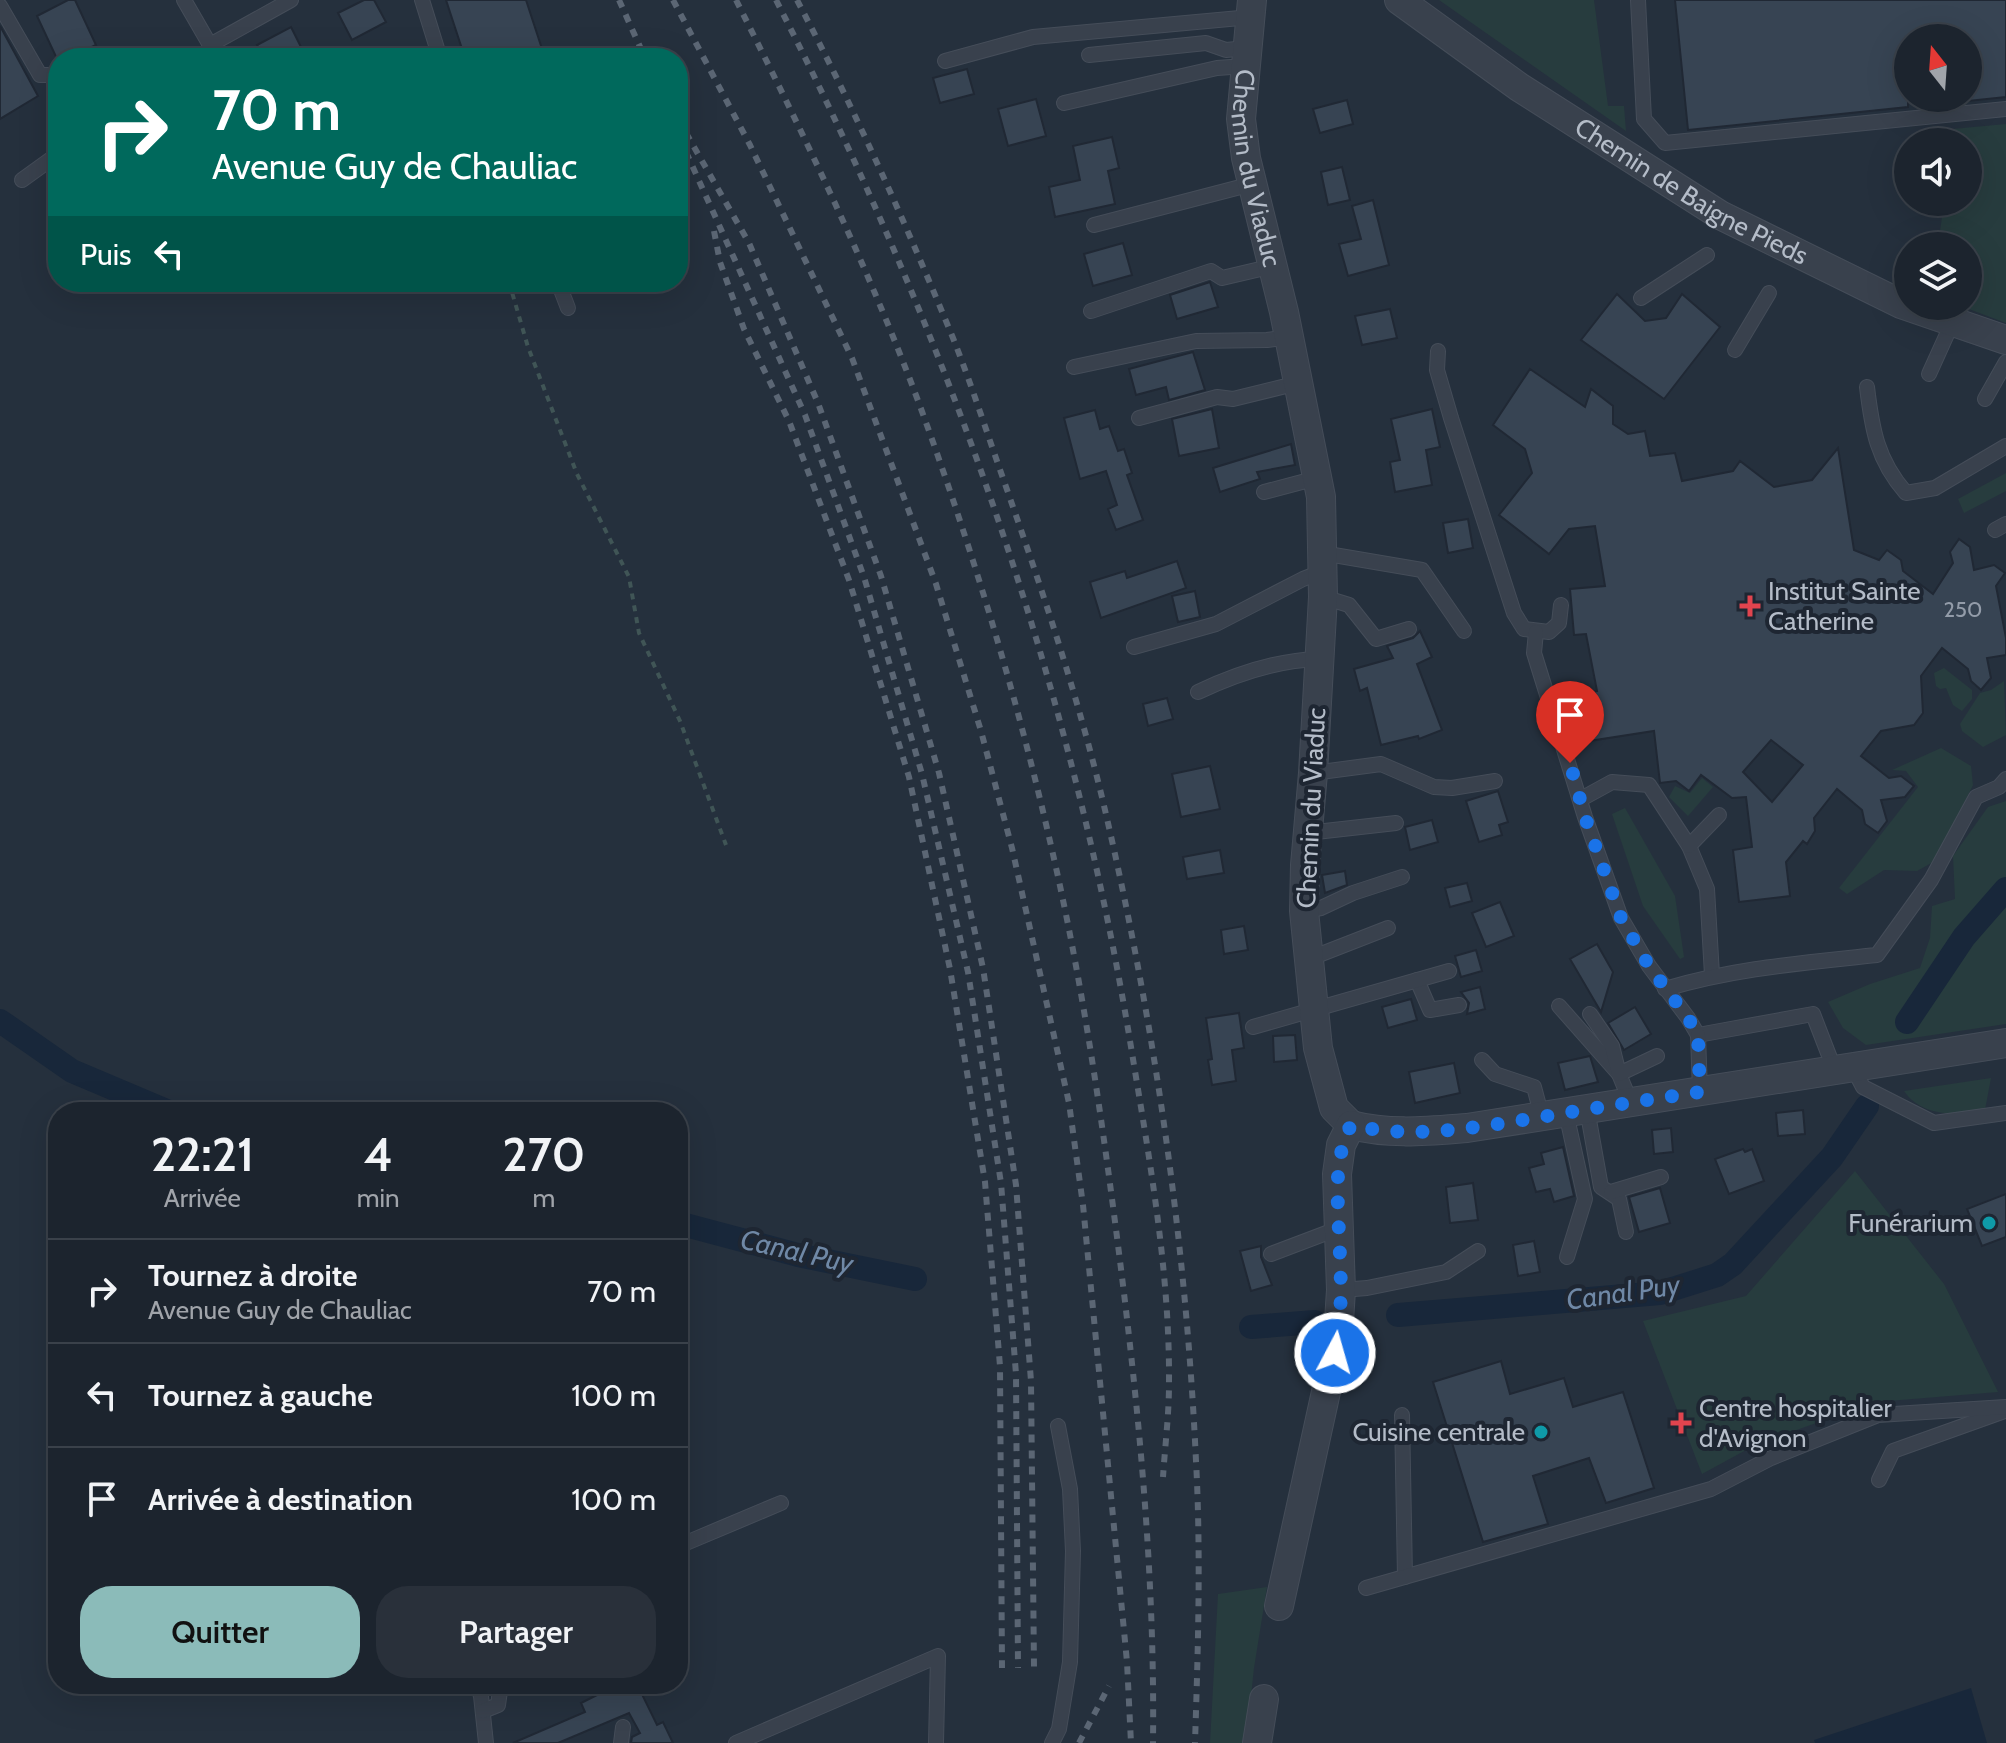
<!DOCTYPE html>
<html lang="fr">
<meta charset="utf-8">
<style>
body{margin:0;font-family:Cabin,sans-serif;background:#29303a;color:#f1f3f6;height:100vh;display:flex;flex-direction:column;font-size:30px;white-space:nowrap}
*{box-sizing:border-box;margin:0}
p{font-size:26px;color:#a0a4aa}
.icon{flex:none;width:44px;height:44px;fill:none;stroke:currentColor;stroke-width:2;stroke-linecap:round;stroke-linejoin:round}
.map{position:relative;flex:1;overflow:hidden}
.details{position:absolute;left:48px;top:1102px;width:640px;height:592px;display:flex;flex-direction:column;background:#1c242e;border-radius:32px;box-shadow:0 8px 32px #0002,0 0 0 2px #3a414a}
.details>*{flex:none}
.banner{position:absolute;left:48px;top:48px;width:640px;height:244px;border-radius:32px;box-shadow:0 8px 32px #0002,0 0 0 2px #3a414a;background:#00695c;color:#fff;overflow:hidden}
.needle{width:52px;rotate:343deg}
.buttons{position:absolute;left:1894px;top:24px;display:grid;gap:16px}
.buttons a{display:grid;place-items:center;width:88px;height:88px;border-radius:50%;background:#1c242e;box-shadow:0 8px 32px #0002,0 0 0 2px #3a414a;font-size:40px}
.pin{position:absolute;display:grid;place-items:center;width:68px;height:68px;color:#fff;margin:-82px -34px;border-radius:50% 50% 50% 0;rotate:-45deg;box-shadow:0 0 8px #0007}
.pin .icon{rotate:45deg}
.me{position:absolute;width:88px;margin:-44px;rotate:6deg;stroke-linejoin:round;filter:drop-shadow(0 0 6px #0008)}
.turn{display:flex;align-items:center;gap:28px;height:168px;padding:0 32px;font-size:36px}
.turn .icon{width:104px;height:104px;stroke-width:2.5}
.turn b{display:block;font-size:56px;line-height:68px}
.then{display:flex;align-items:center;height:76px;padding:0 32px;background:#0003;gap:16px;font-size:30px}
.eta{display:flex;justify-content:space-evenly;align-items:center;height:136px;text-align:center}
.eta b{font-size:48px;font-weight:600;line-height:56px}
.cta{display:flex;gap:16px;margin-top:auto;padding:16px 32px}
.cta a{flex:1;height:92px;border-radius:32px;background:#8bbbb9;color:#111;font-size:32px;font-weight:600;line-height:92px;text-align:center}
.cta a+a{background:#29303a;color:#f1f3f6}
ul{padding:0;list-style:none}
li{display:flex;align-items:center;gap:24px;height:104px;padding:0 32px;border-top:2px solid #3a414a}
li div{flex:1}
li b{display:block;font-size:30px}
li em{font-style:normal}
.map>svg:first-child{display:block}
</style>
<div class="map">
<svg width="2006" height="1743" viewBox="0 0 2006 1743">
<rect width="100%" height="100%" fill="#25303d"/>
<g fill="#273c3e">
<path d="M 1439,0 L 1594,0 L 1608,106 L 1624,106 L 1626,131 Z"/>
<path d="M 2006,124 L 2006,323 L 1961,306 L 1968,306 L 1968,246 L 1938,246 L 1944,202 L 1968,202 L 1968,142 L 1951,142 L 1952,129 Z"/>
<path d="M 2006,473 L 2006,491 L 1964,513 L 1958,499 Z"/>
<path d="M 1944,668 L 1972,690 L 1972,699 L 1962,711 L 1953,705 L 1946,688 L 1940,689 L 1936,686 L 1934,673 Z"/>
<path d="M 2004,681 L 2006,735 L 1983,747 L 1962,731 L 1960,724 L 1980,693 L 1991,690 Z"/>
<path d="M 1941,748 L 1971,766 L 1973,785 L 1935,861 L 1917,871 L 1884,870 L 1847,894 L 1839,888 L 1918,787 L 1906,771 L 1892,770 Z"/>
<path d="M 1702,778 L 1713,787 L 1688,816 L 1669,797 L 1675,786 L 1690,793 Z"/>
<path d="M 2006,801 L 2006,1024 L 1866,1045 L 1843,1028 L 1828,1002 L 1870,984 L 1920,968 L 1930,938 L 1932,906 L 1955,899 L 1953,856 L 1988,807 Z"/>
<path d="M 1625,808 L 1675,896 L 1684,957 L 1680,959 L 1643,906 L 1612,814 Z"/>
<path d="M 1991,1078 L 1985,1110 C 1957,1116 1922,1117 1904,1091 Z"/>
<path d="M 1855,1171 L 1944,1284 L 1998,1392 L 1876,1402 L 1757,1444 L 1702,1474 L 1643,1321 L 1746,1296 Z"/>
<path d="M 1267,1587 L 1254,1668 L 1246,1743 L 1210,1743 L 1218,1594 Z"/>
</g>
<path fill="#18273a" d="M 1971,1688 L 1987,1743 L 1815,1743 L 1814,1740 Z"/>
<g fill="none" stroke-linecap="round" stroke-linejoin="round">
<g stroke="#18273a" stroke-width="24">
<path d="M 0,1021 L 72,1071 L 169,1112"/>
<path d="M 1907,1022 L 1964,937 L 2006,889"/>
<path d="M 678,1223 L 798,1255 L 915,1279"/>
<path d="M 1398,1315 L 1660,1293 L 1717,1275 L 1733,1264 L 1832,1157 L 1867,1106"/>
<path d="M 1251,1327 L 1315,1322"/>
</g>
</g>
<g fill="#374453" stroke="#202834" stroke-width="2" fill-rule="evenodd">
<path d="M 68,0 L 75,0 L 96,45 L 68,58 L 58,58 L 58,61 L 37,16 Z"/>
<path d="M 364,0 L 374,0 L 386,22 L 352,40 L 338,13 Z"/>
<path d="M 446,0 L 526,0 L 545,58 L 465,58 Z"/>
<path d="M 1675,0 L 2006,0 L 2006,97 L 1968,101 L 1968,38 L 1908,38 L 1908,107 L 1688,130 Z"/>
<path d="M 0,26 L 38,96 L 0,119 Z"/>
<path d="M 291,27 L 304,53 L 294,58 L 264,58 L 257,45 Z"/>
<path d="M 967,69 L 974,94 L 940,103 L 933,78 Z"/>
<path d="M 1036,99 L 1046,136 L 1008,146 L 998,109 Z"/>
<path d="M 1347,100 L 1353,124 L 1320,133 L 1313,109 Z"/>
<path d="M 1112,137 L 1119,168 L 1108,171 L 1115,204 L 1055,217 L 1049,187 L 1080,180 L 1073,146 Z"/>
<path d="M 1342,167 L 1350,200 L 1328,205 L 1321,172 Z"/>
<path d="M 1373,200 L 1389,265 L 1348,276 L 1339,244 L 1361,239 L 1352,206 Z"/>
<path d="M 1123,243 L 1132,275 L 1093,286 L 1084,254 Z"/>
<path d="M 1210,282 L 1218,307 L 1177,319 L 1170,295 Z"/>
<path d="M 1617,294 L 1645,321 L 1666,318 L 1682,294 L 1720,327 L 1664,399 L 1581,340 Z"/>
<path d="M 1390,309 L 1397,338 L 1362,345 L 1355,316 Z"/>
<path d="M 1193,352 L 1205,390 L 1169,400 L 1166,387 L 1136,395 L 1129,369 Z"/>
<path d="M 1530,369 L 1585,407 L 1591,389 L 1613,406 L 1613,424 L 1628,434 L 1645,431 L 1650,456 L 1675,453 L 1682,481 L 1733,471 L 1740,461 L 1774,487 L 1812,480 L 1838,448 L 1854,550 L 1879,560 L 1887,550 L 1901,560 L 1903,571 L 1933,594 L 1953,563 L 1950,552 L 1959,539 L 1970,547 L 1974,570 L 1994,565 L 2005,573 L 1996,586 L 2006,638 L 2006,655 L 1987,658 L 1991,678 L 1981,690 L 1971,681 L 1968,669 L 1942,648 L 1921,676 L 1923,713 L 1914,725 L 1881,731 L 1861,756 L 1889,778 L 1901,776 L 1914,786 L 1905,797 L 1881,800 L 1887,821 L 1878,833 L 1865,824 L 1862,810 L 1837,789 L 1814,818 L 1815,831 L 1807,844 L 1803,841 L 1786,862 L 1790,896 L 1739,902 L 1733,850 L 1752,847 L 1746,797 L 1732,798 L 1701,775 L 1689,791 L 1676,781 L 1660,783 L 1654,731 L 1589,741 L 1582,695 L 1597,691 L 1586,634 L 1574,635 L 1570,589 L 1605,586 L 1595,526 L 1569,529 L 1549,554 L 1499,515 L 1532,473 L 1525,449 L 1493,425 ZM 1771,740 L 1803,765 L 1772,802 L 1743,772 Z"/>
<path d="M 1212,409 L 1219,448 L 1179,456 L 1172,419 Z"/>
<path d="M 1432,409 L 1440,447 L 1426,450 L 1432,485 L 1395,492 L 1390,462 L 1400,460 L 1391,419 Z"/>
<path d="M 1095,410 L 1100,429 L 1109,426 L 1118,451 L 1124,449 L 1132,473 L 1127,475 L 1143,520 L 1116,530 L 1108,509 L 1117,505 L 1106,471 L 1080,479 L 1064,418 Z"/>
<path d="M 1291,444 L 1295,465 L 1257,472 L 1260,479 L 1220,492 L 1213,468 Z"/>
<path d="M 1468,519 L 1473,548 L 1448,553 L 1443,523 Z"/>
<path d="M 1177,561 L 1186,588 L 1101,618 L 1090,582 L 1125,571 L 1127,578 Z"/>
<path d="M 1195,591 L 1200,617 L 1178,622 L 1172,596 Z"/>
<path d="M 1420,631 L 1432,657 L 1417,664 L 1442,730 L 1419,739 L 1418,736 L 1381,745 L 1367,688 L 1360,691 L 1354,669 L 1393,658 L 1387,646 L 1413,638 Z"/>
<path d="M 1167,698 L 1173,719 L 1148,726 L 1143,704 Z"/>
<path d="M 1210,766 L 1220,809 L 1181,817 L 1172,774 Z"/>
<path d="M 1498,791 L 1508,822 L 1499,825 L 1502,835 L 1479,842 L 1466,801 Z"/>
<path d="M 1432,820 L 1438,842 L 1410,850 L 1405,827 Z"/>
<path d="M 1220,850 L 1224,873 L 1187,879 L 1183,857 Z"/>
<path d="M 1345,871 L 1347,885 L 1325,893 L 1322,875 Z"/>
<path d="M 1467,883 L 1472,901 L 1450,907 L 1445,888 Z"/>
<path d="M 1500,902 L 1514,936 L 1486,947 L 1472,913 Z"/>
<path d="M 1244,926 L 1248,950 L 1224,954 L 1221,930 Z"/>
<path d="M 1597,944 L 1613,972 L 1601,1012 L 1570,959 Z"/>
<path d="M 1476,950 L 1482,971 L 1461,977 L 1455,956 Z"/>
<path d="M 1480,987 L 1485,1009 L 1467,1014 L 1469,1003 L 1461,992 Z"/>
<path d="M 1411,999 L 1417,1020 L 1388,1028 L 1382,1007 Z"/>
<path d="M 1635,1007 L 1651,1034 L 1624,1050 L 1608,1023 Z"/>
<path d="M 1239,1013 L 1244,1048 L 1232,1050 L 1236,1081 L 1212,1085 L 1208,1060 L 1212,1059 L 1206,1018 Z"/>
<path d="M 1295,1035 L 1297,1060 L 1274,1062 L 1273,1036 Z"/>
<path d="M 1590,1056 L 1598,1082 L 1565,1090 L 1558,1063 Z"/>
<path d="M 1454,1063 L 1460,1093 L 1415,1103 L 1409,1072 Z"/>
<path d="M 1803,1110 L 1805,1134 L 1778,1136 L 1776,1113 Z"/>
<path d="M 1671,1128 L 1673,1152 L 1654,1154 L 1652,1130 Z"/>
<path d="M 1563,1147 L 1574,1196 L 1554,1202 L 1550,1189 L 1536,1192 L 1529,1168 L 1544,1164 L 1541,1153 Z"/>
<path d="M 1743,1149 L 1745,1152 L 1752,1149 L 1764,1181 L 1729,1194 L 1715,1159 Z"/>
<path d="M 1473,1183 L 1478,1220 L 1450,1223 L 1446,1187 Z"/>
<path d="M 1660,1188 L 1670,1223 L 1639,1232 L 1629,1197 Z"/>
<path d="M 2006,1194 L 2006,1237 L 1982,1246 L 1967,1209 Z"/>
<path d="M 1534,1241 L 1540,1272 L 1518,1276 L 1513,1245 Z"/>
<path d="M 1261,1246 L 1261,1257 L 1272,1285 L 1251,1291 L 1240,1251 Z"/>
<path d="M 1501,1361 L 1510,1394 L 1564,1378 L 1573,1407 L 1623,1392 L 1654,1488 L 1606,1503 L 1589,1458 L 1533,1476 L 1548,1524 L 1483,1542 L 1433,1382 Z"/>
<path d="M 619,1684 L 637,1684 L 657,1725 L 663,1722 L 673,1743 L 631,1743 L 632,1737 L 640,1733 L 629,1713 L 558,1743 L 513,1743 L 585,1712 L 581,1703 Z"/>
</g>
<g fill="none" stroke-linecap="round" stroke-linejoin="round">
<g stroke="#454d59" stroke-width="16">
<g id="service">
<path d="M 184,0 L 210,45 L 291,0"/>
<path d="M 422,0 L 440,58"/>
<path d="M 1638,0 L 1644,119 L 1665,143 L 2006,109"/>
<path d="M 0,6 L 40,75 L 58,75"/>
<path d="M 1089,55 L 1206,43 L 1226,50 L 1247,48"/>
<path d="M 945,61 L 1033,37 L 1251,17"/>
<path d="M 1064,103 L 1217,68 L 1245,66"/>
<path d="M 22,180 L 58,154"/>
<path d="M 1094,225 L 1252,184"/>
<path d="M 558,282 L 568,308"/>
<path d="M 372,284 L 376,282"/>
<path d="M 1641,298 L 1707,255"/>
<path d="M 1091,311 L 1211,271 L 1222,278 L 1273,266"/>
<path d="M 1735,350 L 1769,293"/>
<path d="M 1438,351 L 1437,370 L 1451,418 L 1514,613 L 1524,629 L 1549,632 L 1559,623 L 1561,605"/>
<path d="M 1074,367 L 1196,341 L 1267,340 L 1289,337"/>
<path d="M 1929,374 L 1953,321"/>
<path d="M 1867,387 C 1872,429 1877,460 1906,493 L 1935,488 L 2006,446"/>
<path d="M 1985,399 L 2006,362"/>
<path d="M 1139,418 L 1217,397 L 1233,399 L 1298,383"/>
<path d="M 1264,492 L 1317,478"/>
<path d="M 1995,530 L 2006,524"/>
<path d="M 1322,553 L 1422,570 L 1464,631"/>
<path d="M 1323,597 L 1349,605 L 1376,639 L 1409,629"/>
<path d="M 1536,632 L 1534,653 L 1585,817 L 1621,918 L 1649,966 L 1688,1018 L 1698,1035 L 1813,1014 L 1835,1071"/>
<path d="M 1134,647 L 1216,624 L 1303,579 L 1321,572"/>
<path d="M 1198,692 C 1236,674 1277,660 1319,659"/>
<path d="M 1313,773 L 1381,764 L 1434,787 L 1452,788 L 1495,781"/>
<path d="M 1581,799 L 1612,782 L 1649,785 L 1689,846 L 1707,889 L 1712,975"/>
<path d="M 1307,833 L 1396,823"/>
<path d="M 1689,846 L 1719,815"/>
<path d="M 1304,911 L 1321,908 L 1353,893 L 1402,877"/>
<path d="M 1311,958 L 1388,928"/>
<path d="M 1417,980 L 1430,1010 L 1459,1005"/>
<path d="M 1665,989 C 1735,968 1804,963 1877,955 L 1931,880 L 1976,797 L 1999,787 L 2006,779"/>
<path d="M 1559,1006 L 1619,1074 L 1631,1103"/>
<path d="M 1590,1014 L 1612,1046 L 1619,1074 L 1657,1056"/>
<path d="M 1253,1027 L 1449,971"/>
<path d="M 1698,1035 L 1700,1092"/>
<path d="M 1482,1060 L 1495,1074 L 1534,1087 L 1542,1117"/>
<path d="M 1853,1068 L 1863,1087 L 1934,1123 L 2006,1113"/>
<path d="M 1587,1109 L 1601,1187 L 1619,1199 L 1626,1232"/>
<path d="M 1566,1113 L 1585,1199 L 1567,1257"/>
<path d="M 1611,1192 L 1661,1177"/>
<path d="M 1271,1254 L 1329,1232 L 1339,1234"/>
<path d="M 1341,1290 L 1367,1288 L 1446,1272 L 1478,1251"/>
<path d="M 1402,1415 L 1405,1577"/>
<path d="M 1879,1480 L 1893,1451 L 2002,1412"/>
<path d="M 678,1544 L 686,1543 L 781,1503"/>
<path d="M 1366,1588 L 1711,1489 L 1771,1458 L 1878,1415 L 2006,1407"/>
<path d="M 477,1684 L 481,1696 L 486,1743"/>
<path d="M 483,1711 L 498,1705 L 501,1684"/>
<path d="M 621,1743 L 623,1727"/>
<path d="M 736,1743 L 938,1656 L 936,1743"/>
<path d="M 1052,1743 L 1059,1729 L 1070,1662 L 1073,1551 L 1070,1489 L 1058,1426"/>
</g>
</g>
<g stroke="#454d59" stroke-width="30">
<g id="minor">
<path id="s1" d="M 1252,0 L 1241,119 L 1246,158 L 1284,312 L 1321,497 L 1323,597 L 1313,773 L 1305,865 L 1304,911 L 1318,1048 L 1334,1108 L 1351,1125"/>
<path id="s2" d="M 1399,0 L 1519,87 L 1720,215 L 1901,304 L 2006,340"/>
<path d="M 1351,1125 C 1390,1135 1427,1131 1467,1128 L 2006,1043"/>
<path d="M 1279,1606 L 1338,1337 L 1341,1290 L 1337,1174 L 1341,1145 L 1351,1125"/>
<path d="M 1257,1743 L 1264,1699"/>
</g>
</g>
<path stroke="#405556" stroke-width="4" stroke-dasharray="6 6" stroke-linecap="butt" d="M 509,282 L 528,347 L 577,474 L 629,577 L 639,633 L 680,721 L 726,845"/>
<use href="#service" stroke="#39414d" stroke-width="14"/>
<use href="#minor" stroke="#39414d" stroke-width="28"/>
<g stroke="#5b6674" stroke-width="6" stroke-dasharray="8 8" stroke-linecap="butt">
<path d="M 619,0 L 645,58"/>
<path d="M 673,0 L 750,145 L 852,358 L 936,584 L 981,731 L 1012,848 L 1069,1103 L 1083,1205 L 1127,1662 L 1131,1743"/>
<path d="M 736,0 C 803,133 868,266 920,406 C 973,551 1018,700 1052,850 C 1082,980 1101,1112 1118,1245 C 1139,1410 1155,1576 1153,1743"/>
<path d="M 776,0 C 947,334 1072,682 1132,1053 C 1150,1162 1170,1274 1169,1384 C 1169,1415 1165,1446 1163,1477"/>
<path d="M 797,0 C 855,110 906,224 953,338 C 972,386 988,436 1005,484 C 1044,595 1082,708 1108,823 C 1156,1033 1186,1246 1196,1461 C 1201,1555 1198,1649 1195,1743"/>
<path d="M 678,119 L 749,243 L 818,403 L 881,576 L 939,773 L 983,968 L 1016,1185 L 1031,1381 L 1034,1667"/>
<path d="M 686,152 L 805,415 L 864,577 L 922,774 L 968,972 L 1001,1183 L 1016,1374 L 1018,1668"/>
<path d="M 714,231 L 720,262 L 744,329 L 789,421 L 849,580 L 909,777 L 950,969 L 985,1182 L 1000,1366 L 1002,1668"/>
<path d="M 1079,1743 L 1109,1686"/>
</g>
</g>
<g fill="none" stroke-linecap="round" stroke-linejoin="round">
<path stroke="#1a73e8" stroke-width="14" stroke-dasharray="0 25.2" d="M 1335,1353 C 1343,1314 1341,1274 1339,1235 C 1338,1197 1333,1160 1351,1125 C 1414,1140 1478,1127 1541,1117 C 1594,1108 1647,1100 1700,1092 L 1698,1035 L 1688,1018 L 1649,966 L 1621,918 L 1585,817 L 1570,763"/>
</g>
<g fill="#e0444e" stroke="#1e2632" stroke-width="3">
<path d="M1746 594h8v8h8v8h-8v8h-8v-8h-8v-8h8z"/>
<path d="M1677 1411h8v8h8v8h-8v8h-8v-8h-8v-8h8z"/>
</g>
<g fill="#0f9aa8" stroke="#1e2632" stroke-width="3">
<circle cx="1989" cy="1223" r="8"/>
<circle cx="1541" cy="1432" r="8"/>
</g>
<g text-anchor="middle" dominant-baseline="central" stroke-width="8" stroke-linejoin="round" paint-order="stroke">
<g font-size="22" fill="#939ca9">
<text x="1963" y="609">250</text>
</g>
<g font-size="26" fill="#b4bcc8" stroke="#1e2632">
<text stroke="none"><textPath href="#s1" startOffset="170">Chemin du Viaduc</textPath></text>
<text stroke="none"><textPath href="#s2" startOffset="350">Chemin de Baigne Pieds</textPath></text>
<text transform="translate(1311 808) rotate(-87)">Chemin du Viaduc</text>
</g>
<g font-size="26" fill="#b4bcc8" stroke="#1e2632" text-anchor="start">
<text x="1768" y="591">Institut Sainte<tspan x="1768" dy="30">Catherine</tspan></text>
<text x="1973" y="1223" text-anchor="end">Funérarium</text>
<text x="1699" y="1408">Centre hospitalier<tspan x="1699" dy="30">d'Avignon</tspan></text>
<text x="1525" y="1432" text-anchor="end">Cuisine centrale</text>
</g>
<g font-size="28" font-style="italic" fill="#6f88a6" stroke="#1e2632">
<text transform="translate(797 1251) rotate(13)">Canal Puy</text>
<text transform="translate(1623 1292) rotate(-8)">Canal Puy</text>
</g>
</g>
</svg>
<div class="buttons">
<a><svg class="needle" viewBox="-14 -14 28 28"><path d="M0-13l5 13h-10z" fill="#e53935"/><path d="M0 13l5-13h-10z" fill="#a0a4aa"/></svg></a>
<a><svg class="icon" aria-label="sound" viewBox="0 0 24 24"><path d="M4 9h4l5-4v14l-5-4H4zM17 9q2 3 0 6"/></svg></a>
<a><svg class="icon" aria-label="layers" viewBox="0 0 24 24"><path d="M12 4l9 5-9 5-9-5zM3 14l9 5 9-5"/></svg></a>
</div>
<div class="pin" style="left:1570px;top:763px;background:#d93025"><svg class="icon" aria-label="arrive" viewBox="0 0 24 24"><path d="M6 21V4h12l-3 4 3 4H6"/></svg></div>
<svg class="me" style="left:1335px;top:1353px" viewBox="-20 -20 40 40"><circle r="17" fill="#1a73e8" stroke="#fff" stroke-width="3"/><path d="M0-11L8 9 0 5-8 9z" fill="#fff"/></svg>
<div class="banner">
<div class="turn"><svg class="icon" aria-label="right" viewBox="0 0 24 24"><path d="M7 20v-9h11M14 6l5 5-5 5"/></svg><div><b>70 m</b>Avenue Guy de Chauliac</div></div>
<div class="then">Puis<svg class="icon" aria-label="left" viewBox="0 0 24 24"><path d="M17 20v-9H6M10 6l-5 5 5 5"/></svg></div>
</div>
<section class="details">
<div class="eta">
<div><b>22:21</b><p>Arrivée</p></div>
<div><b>4</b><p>min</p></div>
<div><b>270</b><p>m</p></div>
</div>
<ul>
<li><svg class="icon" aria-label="right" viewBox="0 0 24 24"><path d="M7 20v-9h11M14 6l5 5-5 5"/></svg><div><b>Tournez à droite</b><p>Avenue Guy de Chauliac</p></div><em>70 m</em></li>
<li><svg class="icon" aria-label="left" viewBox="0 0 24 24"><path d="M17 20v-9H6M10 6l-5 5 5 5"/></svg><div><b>Tournez à gauche</b></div><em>100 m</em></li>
<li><svg class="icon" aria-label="arrive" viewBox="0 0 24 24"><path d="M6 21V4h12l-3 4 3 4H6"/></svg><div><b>Arrivée à destination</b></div><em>100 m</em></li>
</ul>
<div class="cta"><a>Quitter</a><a>Partager</a></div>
</section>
</div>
